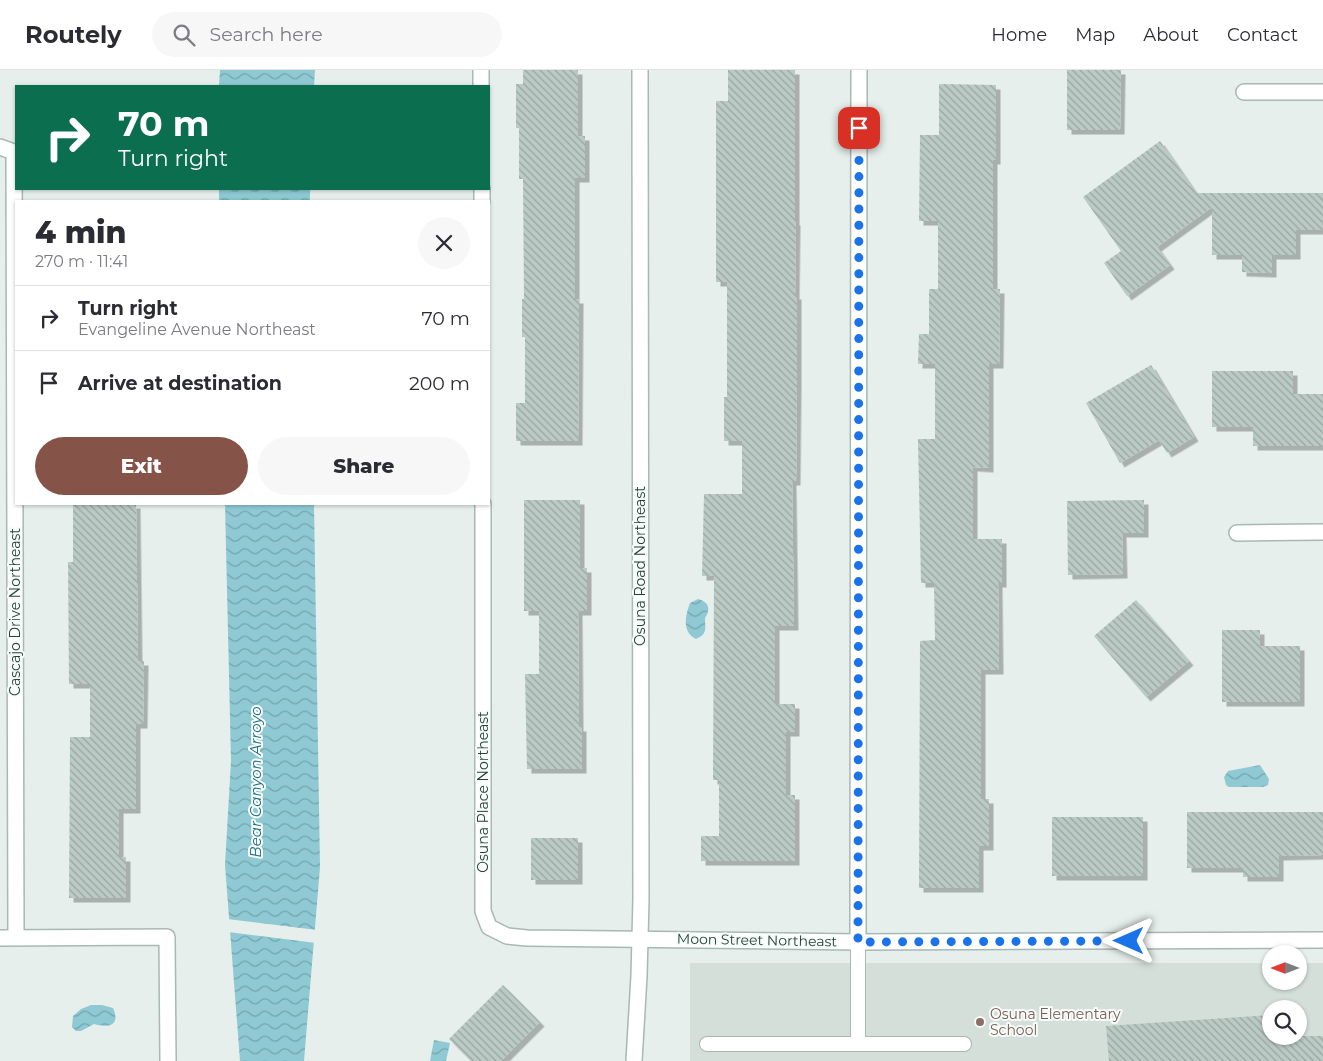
<!DOCTYPE html>
<meta charset="utf-8">
<style>
body{margin:0;font-family:Montserrat,sans-serif;background:#f7f7f7;color:#2b2b33;height:100vh;display:flex;flex-direction:column;font-size:19px;white-space:nowrap}
*{box-sizing:border-box;margin:0}
p{font-size:16px;color:#7c7c81}
.icon{flex:none;width:28px;height:28px;fill:none;stroke:currentColor;stroke-width:2;stroke-linecap:round;stroke-linejoin:round}
.map{position:relative;flex:1;overflow:hidden}
.drawer{position:absolute;left:15px;top:130px;width:475px;height:305px;display:flex;flex-direction:column;background:#fff;border-radius:0px;box-shadow:0 1px 4px #0004}
.drawer>*{flex:none}
.top-card{position:absolute;left:15px;top:15px;width:475px;height:105px;border-radius:0px;box-shadow:0 1px 4px #0004;background:#0b6e4f;color:#fff;overflow:hidden}
.needle{width:32px;rotate:270deg}
.tools{position:absolute;left:1262px;top:875px;display:grid;gap:10px}
.tools a{display:grid;place-items:center;width:45px;height:45px;border-radius:50%;background:#fff;box-shadow:0 1px 4px #0004;font-size:25px}
.pin{position:absolute;display:grid;place-items:center;width:42px;height:42px;color:#fff;margin:-21px;border-radius:10px;box-shadow:0 2px 8px #0006}
.me{position:absolute;width:55px;margin:-28px;rotate:270deg;stroke-linejoin:round;filter:drop-shadow(0 0 4px #0008)}
.turn{display:flex;align-items:center;gap:18px;height:105px;padding:0 20px;font-size:22px}
.turn .icon{width:65px;height:65px;stroke-width:2.5}
.turn b{display:block;font-size:35px;line-height:42px}
.round{display:grid;place-items:center;flex:none;width:52px;height:52px;border-radius:26px;background:#f7f7f7}
.headline{display:flex;align-items:center;justify-content:space-between;height:85px;padding:0 20px}
h1{font-size:30px;font-weight:800;line-height:38px}
.primary-button{display:flex;gap:10px;margin-top:auto;padding:10px 20px}
.primary-button a{flex:1;height:58px;border-radius:30px;background:#855347;color:#fff;font-size:20px;font-weight:800;line-height:58px;text-align:center}
.primary-button a+a{background:#f7f7f7;color:#2b2b33}
ul{padding:0;list-style:none}
li{display:flex;align-items:center;gap:15px;height:65px;padding:0 20px;border-top:1px solid #e1e1e2}
li div{flex:1}
li b{display:block;font-size:19px}
li em{font-style:normal}
header{display:flex;align-items:center;gap:30px;box-sizing:border-box;height:70px;padding:0 25px;background:#fff;border-bottom:1px solid #e1e1e2}
header strong{font-size:24px}
nav{display:flex;gap:28px;margin-inline-start:auto;font-size:18px}
.search{width:350px;height:45px;background:#f7f7f7;display:flex;align-items:center;gap:12px;box-sizing:border-box;padding:0 18px;border-radius:28px;color:#7c7c81;font-size:19px}
.map>svg:first-child{display:block}
</style>
<header>
<strong>Routely</strong>
<div class="search"><svg class="icon" aria-label="search" viewBox="0 0 24 24"><circle cx="10" cy="10" r="6"/><path d="M15 15l6 6"/></svg>Search here</div>
<nav><a>Home</a><a>Map</a><a>About</a><a>Contact</a></nav>
</header>
<div class="map">
<svg width="1323" height="991" viewBox="0 0 1323 991">
<defs>
<pattern id="water-waves" width="16" height="10" patternUnits="userSpaceOnUse" patternTransform="scale(1.25)"><rect width="16" height="10" fill="#8ec9d4"/><path d="M0 5q4-4 8 0t8 0" fill="none" stroke="#74a5ad"/></pattern>
<pattern id="building-back-hatch" width="6" height="6" patternUnits="userSpaceOnUse" patternTransform="scale(1.25)"><rect width="6" height="6" fill="#bbcac4"/><path d="M-1 5l2 2M0 0l6 6M5-1l2 2" fill="none" stroke="#98a6a0"/></pattern>
<filter id="shadow"><feDropShadow dx="4.5" dy="4.5" stdDeviation="0" flood-color="#0004"/></filter>
</defs>
<rect width="100%" height="100%" fill="#e6efeb"/>
<path fill="#d4dfda" fill-rule="evenodd" d="M 690,893 L 1271,893 L 1271,911 L 1299,911 L 1299,893 L 1323,893 L 1323,991 L 690,991 ZM 1271,939 L 1299,939 L 1299,966 L 1271,966 Z"/>
<g fill="url(#water-waves)">
<path d="M 220,0 L 315,0 L 314,16 L 219,16 Z"/>
<rect x="219" y="119" width="91" height="12"/>
<path d="M 225,434 L 314,434 L 320,797 L 304,991 L 240,991 L 225,795 L 231,691 Z"/>
<path d="M 698,529 C 709,532 711,539 705,548 C 705,558 708,564 696,569 C 682,562 685,546 690,533 Z"/>
<path d="M 1260,695 L 1269,709 L 1268,715 L 1263,717 L 1229,717 L 1226,715 L 1224,707 L 1228,701 Z"/>
<path d="M 91,935 L 102,935 L 113,938 C 121,956 108,958 94,954 L 81,961 L 76,961 L 72,957 L 73,946 L 81,939 Z"/>
<path d="M 434,970 L 450,973 L 446,991 L 430,991 Z"/>
</g>
<path fill="#e6efeb" d="M 227,849 L 317,860 L 316,873 L 228,862 Z"/>
<g fill="url(#building-back-hatch)" filter="url(#shadow)">
<path d="M 523,0 L 578,0 L 578,66 L 585,66 L 585,108 L 575,108 L 575,229 L 579,229 L 578,371 L 516,371 L 516,333 L 525,333 L 525,267 L 522,267 L 522,229 L 524,229 L 523,109 L 519,109 L 519,58 L 516,58 L 516,14 L 523,14 Z"/>
<path d="M 728,0 L 795,0 L 795,151 L 796,151 L 795,225 L 797,225 L 797,312 L 796,411 L 792,411 L 794,556 L 775,556 L 775,634 L 795,634 L 795,662 L 786,662 L 786,725 L 795,725 L 795,791 L 701,791 L 701,766 L 719,766 L 719,710 L 713,710 L 714,506 L 702,506 L 704,424 L 742,424 L 742,371 L 724,371 L 724,327 L 727,327 L 727,212 L 716,212 L 716,31 L 728,31 Z"/>
<path d="M 1067,0 L 1121,0 L 1120,60 L 1067,60 Z"/>
<path d="M 939,14 L 996,15 L 996,90 L 993,90 L 993,219 L 1000,219 L 999,294 L 989,294 L 989,398 L 973,397 L 973,469 L 1002,469 L 1002,513 L 998,513 L 999,600 L 981,600 L 981,729 L 989,729 L 989,776 L 979,776 L 979,818 L 919,818 L 920,571 L 935,570 L 934,513 L 921,513 L 918,369 L 935,369 L 935,294 L 918,294 L 919,264 L 929,264 L 929,219 L 938,219 L 938,151 L 919,151 L 920,65 L 939,65 Z"/>
<path d="M 1160,71 L 1196,123 L 1323,123 L 1323,160 L 1296,160 L 1296,185 L 1272,185 L 1272,203 L 1242,202 L 1242,185 L 1212,185 L 1212,137 L 1157,177 L 1170,195 L 1127,226 L 1104,193 L 1121,181 L 1083,127 Z"/>
<path d="M 1151,295 L 1194,367 L 1167,383 L 1159,370 L 1120,393 L 1086,333 Z"/>
<path d="M 1212,301 L 1293,301 L 1293,324 L 1323,324 L 1323,376 L 1253,376 L 1253,357 L 1212,357 Z"/>
<path d="M 524,430 L 580,430 L 580,498 L 587,498 L 587,541 L 578,541 L 579,657 L 582,657 L 582,699 L 527,699 L 525,604 L 539,604 L 539,541 L 524,541 Z"/>
<path d="M 1144,430 L 1144,463 L 1122,463 L 1123,504 L 1068,505 L 1067,431 Z"/>
<path d="M 73,434 L 136,434 L 138,591 L 144,591 L 143,654 L 136,654 L 136,739 L 119,739 L 119,787 L 126,787 L 126,828 L 69,828 L 70,667 L 90,667 L 90,614 L 69,614 L 68,492 L 73,492 Z"/>
<path d="M 1136,530 L 1189,591 L 1146,627 L 1094,566 Z"/>
<path d="M 1222,560 L 1260,560 L 1260,576 L 1300,576 L 1300,632 L 1222,632 Z"/>
<path d="M 1187,742 L 1323,742 L 1323,785 L 1279,786 L 1279,807 L 1243,807 L 1243,798 L 1187,798 Z"/>
<rect x="1052" y="747" width="91" height="59"/>
<rect x="531" y="768" width="47" height="42"/>
<path d="M 503,915 L 540,952 L 501,991 L 471,991 L 449,969 Z"/>
<path d="M 1271,945 L 1271,966 L 1323,966 L 1323,991 L 1109,991 L 1106,956 Z"/>
</g>
<g fill="none" stroke-linecap="round" stroke-linejoin="round">
<g stroke="#a8b8b2" stroke-width="16">
<g id="service">
<path d="M 858,872 L 858,973"/>
<path d="M 707,974 L 964,974"/>
</g>
</g>
<g stroke="#a8b8b2" stroke-width="18">
<g id="minor">
<path d="M 481,0 L 481,16"/>
<path d="M 1244,22 L 1323,22"/>
<path d="M 0,77 L 14,82 L 16,867"/>
<path d="M 482,119 L 482,131"/>
<path d="M 483,434 L 483,841 L 489,857 L 507,866 L 527,868 L 858,872 L 1323,870"/>
<path d="M 1237,463 L 1323,462"/>
<path d="M 0,868 L 167,867 L 168,991"/>
<path d="M 858,872 L 859,0"/>
</g>
</g>
<g stroke="#a8b8b2" stroke-width="18">
<path id="tertiary" d="M 634,991 L 639,906 L 641,829 L 640,0"/>
</g>
<use href="#service" stroke="#fff" stroke-width="14"/>
<use href="#minor" stroke="#fff" stroke-width="15"/>
<use href="#tertiary" stroke="#fff" stroke-width="15"/>
</g>
<g fill="none" stroke-linecap="round" stroke-linejoin="round">
<path stroke="#1a73e8" stroke-width="9" stroke-dasharray="0 16.2" d="M 859,58 L 858,872 L 1129,871"/>
</g>
<circle fill="#8d6e63" stroke="#f7fbf9" stroke-width="2" cx="980" cy="952" r="5"/>
<g text-anchor="middle" dominant-baseline="central" stroke-width="4" stroke-linejoin="round" paint-order="stroke">
<g font-size="14" fill="#24423a" stroke="#f7fbf9">
<text transform="translate(640 496) rotate(-90)">Osuna Road Northeast</text>
<text transform="translate(15 542) rotate(-90)">Cascajo Drive Northeast</text>
<text transform="translate(483 722) rotate(-90)">Osuna Place Northeast</text>
<text transform="translate(757 870) rotate(1)">Moon Street Northeast</text>
</g>
<g font-size="14" fill="#785e54" stroke="#f7fbf9" text-anchor="start">
<text x="990" y="944">Osuna Elementary<tspan x="990" dy="16">School</tspan></text>
</g>
<g font-size="15" font-style="italic" fill="#1c6f80" stroke="#f7fbf9">
<text transform="translate(255 712) rotate(-90)">Bear Canyon Arroyo</text>
</g>
</g>
</svg>
<div class="tools">
<a><svg class="needle" viewBox="-14 -14 28 28"><path d="M0-13l5 13h-10z" fill="#e53935"/><path d="M0 13l5-13h-10z" fill="#7c7c81"/></svg></a>
<a><svg class="icon" aria-label="search" viewBox="0 0 24 24"><circle cx="10" cy="10" r="6"/><path d="M15 15l6 6"/></svg></a>
</div>
<div class="pin" style="left:859px;top:58px;background:#d93025"><svg class="icon" aria-label="arrive" viewBox="0 0 24 24"><path d="M6 21V4h12l-3 4 3 4H6"/></svg></div>
<svg class="me" style="left:1129px;top:871px" viewBox="-20 -20 40 40"><path d="M0-17L14 15 0 8-14 15z" fill="#1a73e8" stroke="#fff" stroke-width="4"/></svg>
<div class="top-card">
<div class="turn"><svg class="icon" aria-label="right" viewBox="0 0 24 24"><path d="M7 20v-9h11M14 6l5 5-5 5"/></svg><div><b>70 m</b>Turn right</div></div>
</div>
<section class="drawer">
<div class="headline"><div><h1>4 min</h1><p>270 m · 11:41</p></div><a class="round"><svg class="icon" aria-label="close" viewBox="0 0 24 24"><path d="M6 6l12 12M18 6L6 18"/></svg></a></div>
<ul>
<li><svg class="icon" aria-label="right" viewBox="0 0 24 24"><path d="M7 20v-9h11M14 6l5 5-5 5"/></svg><div><b>Turn right</b><p>Evangeline Avenue Northeast</p></div><em>70 m</em></li>
<li><svg class="icon" aria-label="arrive" viewBox="0 0 24 24"><path d="M6 21V4h12l-3 4 3 4H6"/></svg><div><b>Arrive at destination</b></div><em>200 m</em></li>
</ul>
<div class="primary-button"><a>Exit</a><a>Share</a></div>
</section>
</div>
